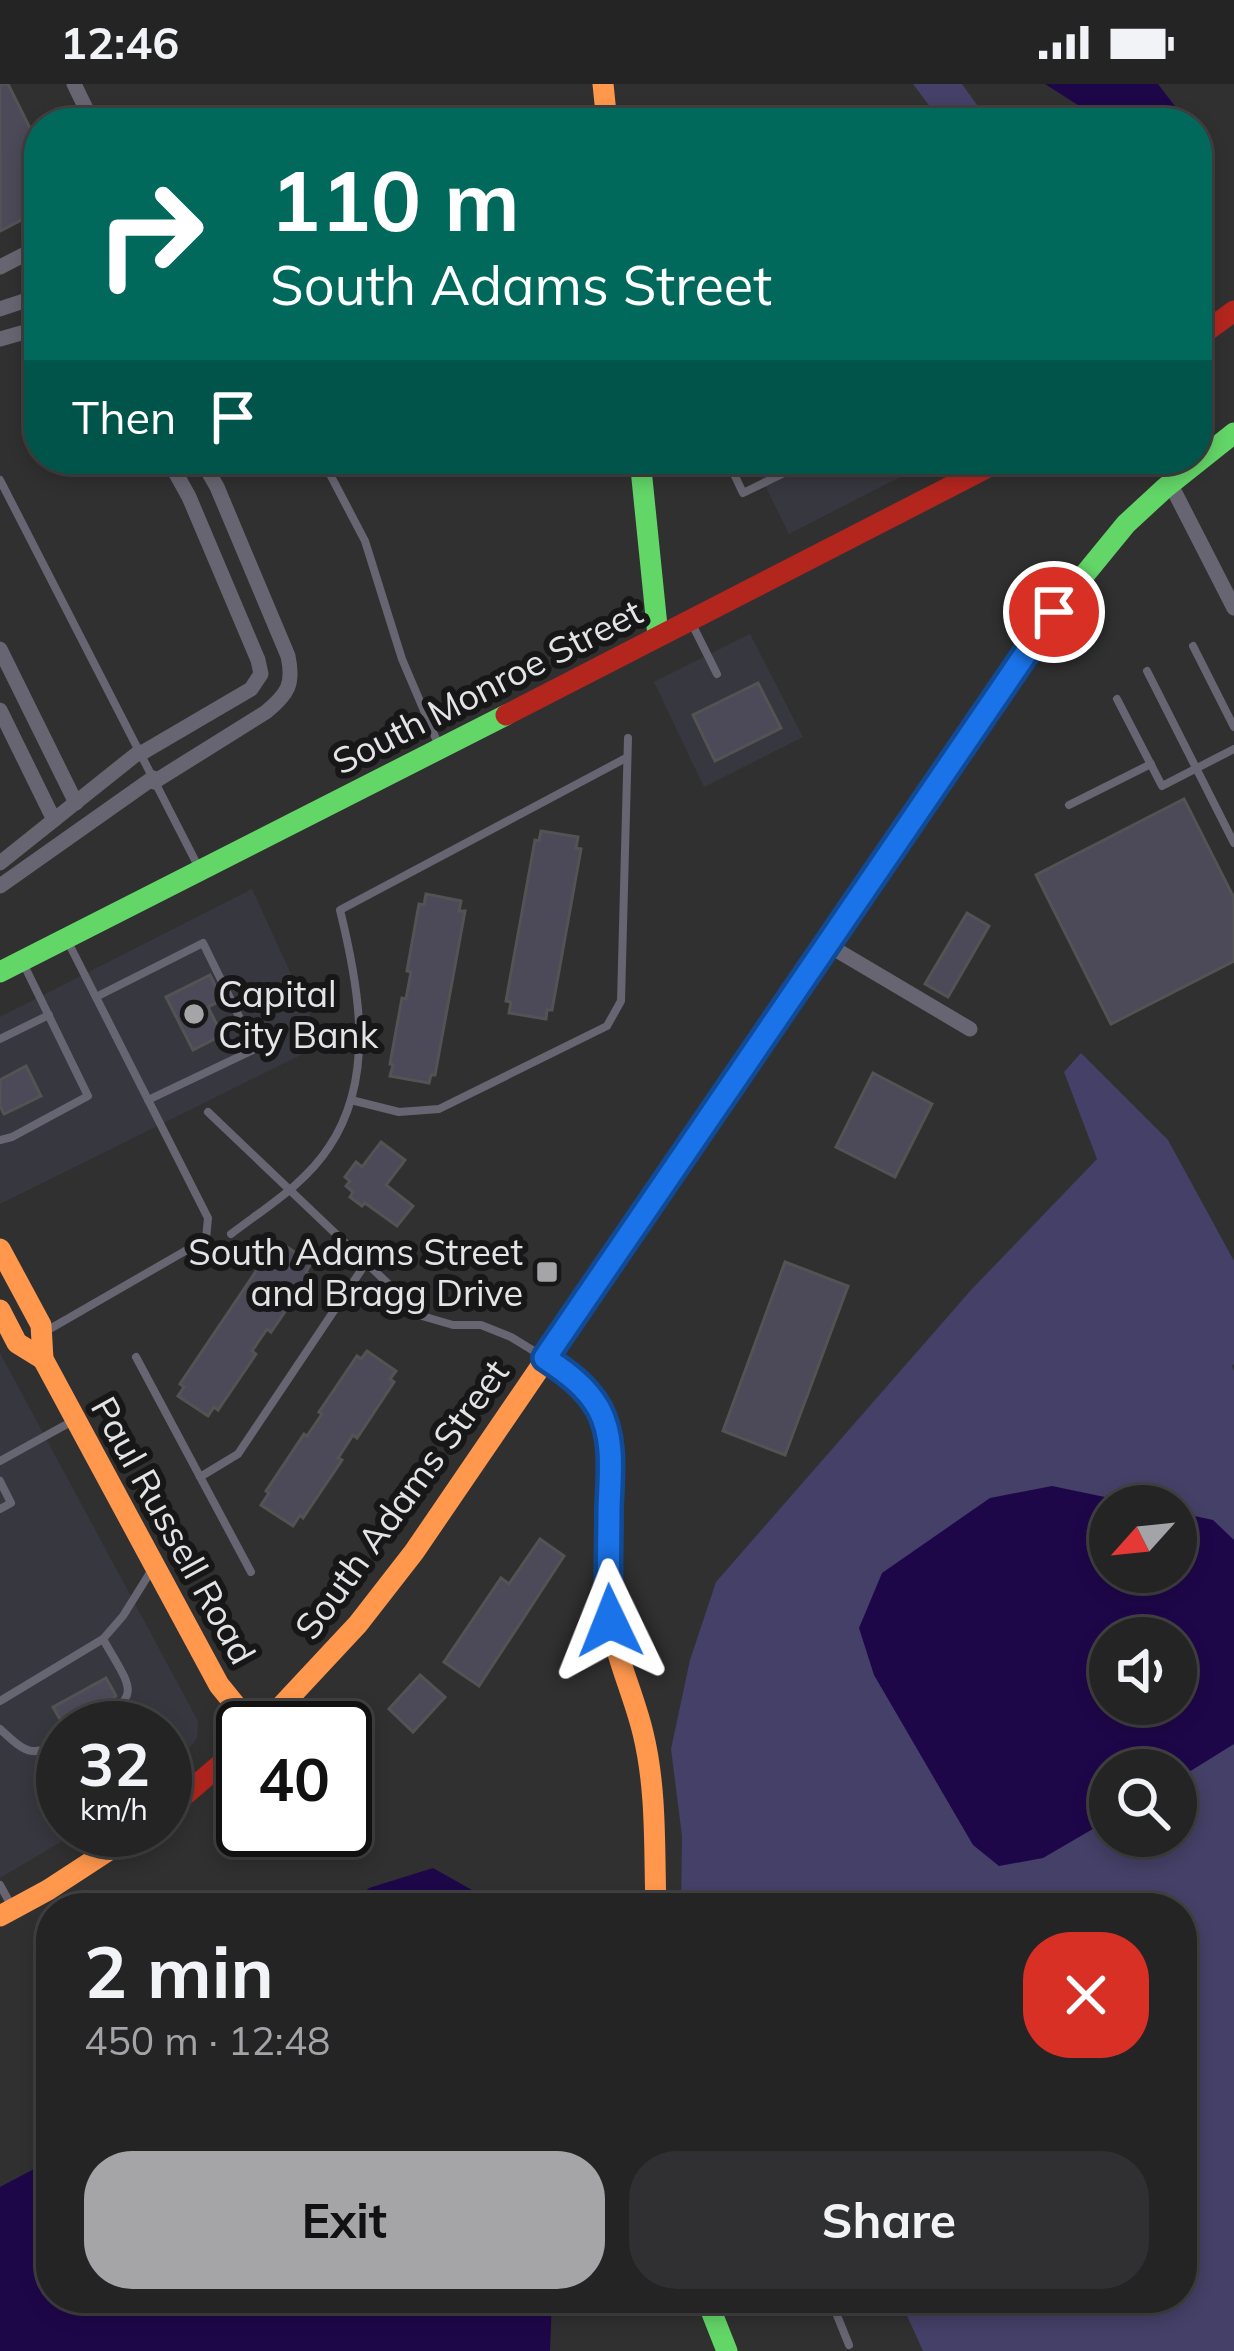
<!DOCTYPE html>
<meta charset="utf-8">
<style>
body{margin:0;font-family:Mulish,sans-serif;background:#303032;color:#f1f3f6;height:100vh;display:flex;flex-direction:column;font-size:45px;white-space:nowrap}
*{box-sizing:border-box;margin:0}
p{font-size:39px;color:#a3a4a7}
.icon{flex:none;width:66px;height:66px;fill:none;stroke:currentColor;stroke-width:2;stroke-linecap:round;stroke-linejoin:round}
.map{position:relative;flex:1;overflow:hidden}
.details{position:absolute;left:36px;top:1809px;width:1161px;height:420px;display:flex;flex-direction:column;background:#242425;border-radius:48px;box-shadow:0 6px 18px #0003,0 0 0 3px #414142}
.details>*{flex:none}
.hud{position:absolute;left:24px;top:24px;width:1188px;height:366px;border-radius:48px;box-shadow:0 6px 18px #0003,0 0 0 3px #414142;background:#00695c;color:#fff;overflow:hidden}
.needle{width:78px;rotate:243deg}
.fabs{position:absolute;left:1089px;top:1401px;display:grid;gap:24px}
.fabs a{display:grid;place-items:center;width:108px;height:108px;border-radius:50%;background:#242425;box-shadow:0 6px 18px #0003,0 0 0 3px #414142;font-size:60px}
.speed{position:absolute;left:36px;top:1617px;display:flex;gap:24px;font-size:60px;font-weight:700;text-align:center}
.speed>*{display:grid;place-content:center;width:156px;height:156px;border-radius:50%;background:#242425;box-shadow:0 6px 18px #0003,0 0 0 3px #414142;line-height:1}
.speed small{font-size:30px;font-weight:400}
.speed .limit{border:6px solid #111;border-radius:18px;background:#fff;color:#111}
.pin{position:absolute;display:grid;place-items:center;width:102px;height:102px;color:#fff;margin:-51px;border:6px solid #fff;border-radius:50%;box-shadow:0 3px 12px #0007}
.me{position:absolute;width:132px;margin:-66px;rotate:358deg;stroke-linejoin:round;filter:drop-shadow(0 0 9px #0008)}
.turn{display:flex;align-items:center;gap:42px;height:252px;padding:0 48px;font-size:54px}
.turn .icon{width:156px;height:156px;stroke-width:2.5}
.turn b{display:block;font-size:84px;line-height:102px}
.then{display:flex;align-items:center;height:114px;padding:0 48px;background:#0003;gap:24px;font-size:45px}
.round{display:grid;place-items:center;flex:none;width:126px;height:126px;border-radius:48px;background:#303032}
.overview{display:flex;align-items:center;justify-content:space-between;height:204px;padding:0 48px}
h1{font-size:72px;font-weight:700;line-height:90px}
.action{display:flex;gap:24px;margin-top:auto;padding:24px 48px}
.action a{flex:1;height:138px;border-radius:48px;background:#a5a4a7;color:#111;font-size:48px;font-weight:700;line-height:138px;text-align:center}
.action a+a{background:#303032;color:#f1f3f6}
.status{display:flex;justify-content:space-between;align-items:center;height:84px;padding:0 60px;background:#242425;direction:ltr}
.status svg{height:33px;fill:currentColor}
.map>svg:first-child{display:block}
</style>
<div class="status"><b>12:46</b><svg viewBox="0 0 49 12"><path d="M0 12V9h3v3zM5 12V6h3v6zM10 12V3h3v9zM15 12V0h3v12zM26 1h20v11H26zM47 4h2v5h-2z"/></svg></div>
<div class="map">
<svg width="1234" height="2267" viewBox="0 0 1234 2267">
<rect width="100%" height="100%" fill="#303031"/>
<g fill="#37373f">
<path d="M 752,375 L 935,375 L 789,450 Z"/>
<path d="M 750,550 L 803,653 L 704,703 L 654,598 Z"/>
<path d="M 252,805 L 323,960 L 0,1120 L 0,933 Z"/>
<path d="M 0,1269 L 198,1637 L 197,1654 L 183,1673 L 165,1687 L 165,1644 L 63,1644 L 63,1746 L 81,1746 L 0,1794 Z"/>
</g>
<g fill="#444067" fill-rule="evenodd">
<path d="M 913,0 L 962,0 L 990,39 L 948,39 L 931,24 Z"/>
<path d="M 1081,969 L 1168,1056 L 1234,1177 L 1234,1280 L 1232,1282 L 1234,1287 L 1234,2267 L 923,2267 L 899,2214 L 1182,2214 L 1182,1824 L 681,1824 L 682,1752 L 671,1665 L 690,1576 L 716,1498 L 971,1206 L 1097,1075 L 1064,988 ZM 1110,1422 L 1176,1422 L 1176,1488 L 1110,1488 ZM 1110,1554 L 1176,1554 L 1176,1620 L 1110,1620 ZM 1110,1686 L 1176,1686 L 1176,1752 L 1110,1752 Z"/>
</g>
<g fill="#1e0749" fill-rule="evenodd">
<path d="M 1045,0 L 1158,0 L 1188,39 L 1106,39 Z"/>
<path d="M 1052,1402 L 1148,1422 L 1110,1422 L 1110,1488 L 1176,1488 L 1176,1428 L 1213,1436 L 1234,1456 L 1234,1660 L 1176,1696 L 1176,1686 L 1110,1686 L 1110,1735 L 1043,1774 L 999,1782 L 973,1761 L 874,1591 L 859,1544 L 882,1489 L 990,1414 ZM 1110,1554 L 1176,1554 L 1176,1620 L 1110,1620 Z"/>
<path d="M 433,1784 L 504,1824 L 347,1824 L 369,1804 Z"/>
<path d="M 51,2076 L 51,2214 L 552,2214 L 550,2267 L 0,2267 L 0,2103 Z"/>
</g>
<g fill="#4c4958" stroke="#535354" stroke-width="3">
<path d="M 0,0 L 8,0 L 39,62 L 39,127 L 0,147 Z"/>
<path d="M 758,599 L 781,644 L 715,677 L 693,631 Z"/>
<path d="M 1184,715 L 1234,814 L 1234,877 L 1111,940 L 1036,791 Z"/>
<path d="M 541,747 L 578,753 L 576,764 L 581,765 L 552,926 L 547,926 L 546,935 L 509,929 L 511,918 L 506,917 L 535,756 L 539,757 Z"/>
<path d="M 426,810 L 461,817 L 459,827 L 465,827 L 435,991 L 431,991 L 429,999 L 390,992 L 393,981 L 390,980 L 402,914 L 406,915 L 411,888 L 407,887 L 419,820 L 424,821 Z"/>
<path d="M 967,829 L 989,842 L 948,913 L 925,900 Z"/>
<path d="M 210,891 L 222,916 L 208,923 L 222,951 L 193,966 L 166,913 Z"/>
<path d="M 26,982 L 41,1012 L 4,1030 L 0,1022 L 0,996 Z"/>
<path d="M 873,989 L 932,1020 L 895,1093 L 836,1063 Z"/>
<path d="M 381,1058 L 405,1076 L 386,1101 L 413,1122 L 397,1142 L 365,1119 L 362,1122 L 350,1113 L 353,1108 L 346,1102 L 350,1097 L 345,1093 L 356,1078 L 362,1083 Z"/>
<path d="M 281,1159 L 311,1179 L 306,1188 L 310,1191 L 271,1248 L 267,1245 L 252,1267 L 256,1270 L 218,1326 L 214,1323 L 208,1332 L 178,1312 L 184,1303 L 180,1300 L 271,1165 L 275,1167 Z"/>
<path d="M 785,1178 L 848,1202 L 785,1371 L 723,1347 Z"/>
<path d="M 367,1267 L 396,1287 L 390,1295 L 394,1298 L 357,1354 L 353,1351 L 338,1374 L 342,1376 L 303,1434 L 300,1431 L 293,1442 L 261,1421 L 269,1409 L 266,1407 L 304,1350 L 307,1352 L 322,1330 L 319,1328 L 357,1272 L 361,1275 Z"/>
<path d="M 540,1455 L 564,1472 L 479,1602 L 444,1578 L 501,1494 L 509,1500 Z"/>
<path d="M 420,1591 L 445,1613 L 413,1648 L 389,1625 Z"/>
<path d="M 106,1594 L 116,1612 L 99,1626 L 65,1644 L 53,1623 Z"/>
</g>
<g fill="none" stroke-linecap="round" stroke-linejoin="round">
<g stroke="#666571" stroke-width="8">
<path d="M 322,375 L 365,457 L 402,575 L 439,662"/>
<path d="M 727,375 L 743,409 L 796,383"/>
<path d="M 792,375 L 796,383 L 811,375"/>
<path d="M 955,375 L 967,394"/>
<path d="M 0,396 L 199,784"/>
<path d="M 691,538 L 717,590"/>
<path d="M 1193,562 L 1234,643"/>
<path d="M 1147,587 L 1234,759"/>
<path d="M 1117,615 L 1162,702 L 1234,665"/>
<path d="M 1069,721 L 1151,680"/>
<path d="M 96,913 L 203,859 L 255,965 L 148,1016"/>
<path d="M 0,955 L 49,931"/>
<path d="M 351,1016 L 399,1028 L 439,1025 L 607,942 L 621,917 L 628,654"/>
<path d="M 208,1028 L 422,1232 L 453,1241 L 481,1241 L 511,1253 L 542,1272"/>
<path d="M 0,1056 L 12,1053 L 88,1012 L 25,883"/>
<path d="M 231,1150 C 265,1124 305,1100 329,1063 C 376,993 359,903 340,826 L 626,674"/>
<path d="M 48,1246 L 206,1155 L 208,1134 L 68,858"/>
<path d="M 136,1273 L 251,1488"/>
<path d="M 0,1377 L 69,1339"/>
<path d="M 200,1393 L 238,1370 L 366,1179"/>
<path d="M 0,1397 L 11,1419 L 0,1425"/>
<path d="M 0,1617 L 103,1555 L 123,1532 L 151,1487"/>
<path d="M 85,1644 C 144,1610 134,1610 103,1555"/>
<path d="M 0,1645 C 25,1668 31,1675 63,1657"/>
<path d="M 0,1801 L 11,1821"/>
<path d="M 830,2214 L 849,2261"/>
</g>
<g stroke="#666571" stroke-width="15">
<path d="M 74,0 L 93,39"/>
<path d="M 0,183 L 39,163"/>
<path d="M 0,225 L 39,212"/>
<path d="M 0,255 L 39,244"/>
<path d="M 1170,399 L 1234,524"/>
<path d="M 0,565 L 76,719"/>
<path d="M 0,626 L 54,736"/>
<path d="M 140,670 L 251,605 L 261,590 L 258,576 L 189,413 L 168,375"/>
<path d="M 154,698 L 266,628 C 288,610 294,600 288,572 L 217,403 L 201,375"/>
<path d="M 0,779 L 139,668"/>
<path d="M 0,802 L 153,694"/>
<path d="M 828,861 L 970,945"/>
</g>
<g stroke="#63d668" stroke-width="21">
<path d="M 640,375 L 658,552"/>
<path d="M 0,888 L 506,631"/>
<path d="M 569,1241 L 1054,528 L 1126,440 L 1165,404 L 1234,349"/>
<path d="M 706,2214 L 727,2267"/>
</g>
<g stroke="#ff974d" stroke-width="21">
<path d="M 603,0 L 607,39"/>
<path d="M 0,1165 L 41,1241 L 43,1275 L 219,1601 L 254,1644"/>
<path d="M 0,1226 L 17,1259 L 43,1275"/>
<path d="M 545,1274 C 570,1291 596,1311 606,1341 C 613,1361 610,1384 610,1405 C 609,1445 606,1485 609,1525 C 613,1569 633,1607 643,1649 C 657,1706 654,1766 656,1824"/>
<path d="M 261,1644 L 358,1540 L 414,1468 L 569,1241"/>
<path d="M 0,1832 L 48,1806 L 140,1746"/>
</g>
<g stroke="#b3261e" stroke-width="21">
<path d="M 1197,254 L 1234,227"/>
<path d="M 506,631 L 1004,375"/>
<path d="M 165,1728 L 243,1661"/>
</g>
</g>
<g fill="none" stroke-linecap="round" stroke-linejoin="round">
<g stroke="#114b97" stroke-width="30">
<path id="route" d="M 610,1537 C 607,1500 609,1463 609,1425 C 610,1392 615,1355 599,1325 C 586,1302 566,1288 545,1274 L 1054,528"/>
</g>
<use href="#route" stroke="#1a73e8" stroke-width="21"/>
</g>
<g fill="#a5a4a7" stroke="#171718" stroke-width="4.5">
<circle cx="194" cy="930" r="12"/>
<rect x="535" y="1176" width="24" height="24" rx="6"/>
</g>
<g text-anchor="middle" dominant-baseline="central" stroke-width="12" stroke-linejoin="round" paint-order="stroke">
<g font-size="36" fill="#e4e3e6" stroke="#171718">
<text transform="translate(487 602) rotate(-27)">South Monroe Street</text>
<text transform="translate(401 1415) rotate(-54)">South Adams Street</text>
<text transform="translate(174 1446) rotate(61)">Paul Russell Road</text>
</g>
<g font-size="36" fill="#e4e3e6" stroke="#171718" text-anchor="start">
<text x="218" y="909">Capital<tspan x="218" dy="41">City Bank</tspan></text>
<text x="523" y="1167" text-anchor="end">South Adams Street<tspan x="523" dy="41">and Bragg Drive</tspan></text>
</g>
</g>
</svg>
<div class="fabs">
<a><svg class="needle" viewBox="-14 -14 28 28"><path d="M0-13l5 13h-10z" fill="#e53935"/><path d="M0 13l5-13h-10z" fill="#a3a4a7"/></svg></a>
<a><svg class="icon" aria-label="sound" viewBox="0 0 24 24"><path d="M4 9h4l5-4v14l-5-4H4zM17 9q2 3 0 6"/></svg></a>
<a><svg class="icon" aria-label="search" viewBox="0 0 24 24"><circle cx="10" cy="10" r="6"/><path d="M15 15l6 6"/></svg></a>
</div>
<div class="speed"><div>32<small>km/h</small></div><div class="limit">40</div></div>
<div class="pin" style="left:1054px;top:528px;background:#d93025"><svg class="icon" aria-label="arrive" viewBox="0 0 24 24"><path d="M6 21V4h12l-3 4 3 4H6"/></svg></div>
<svg class="me" style="left:610px;top:1537px" viewBox="-20 -20 40 40"><path d="M0-17L14 15 0 8-14 15z" fill="#1a73e8" stroke="#fff" stroke-width="4"/></svg>
<div class="hud">
<div class="turn"><svg class="icon" aria-label="right" viewBox="0 0 24 24"><path d="M7 20v-9h11M14 6l5 5-5 5"/></svg><div><b>110 m</b>South Adams Street</div></div>
<div class="then">Then<svg class="icon" aria-label="arrive" viewBox="0 0 24 24"><path d="M6 21V4h12l-3 4 3 4H6"/></svg></div>
</div>
<section class="details">
<div class="overview"><div><h1>2 min</h1><p>450 m · 12:48</p></div><a class="round" style="background:#d93025;color:#fff"><svg class="icon" aria-label="close" viewBox="0 0 24 24"><path d="M6 6l12 12M18 6L6 18"/></svg></a></div>
<div class="action"><a>Exit</a><a>Share</a></div>
</section>
</div>
